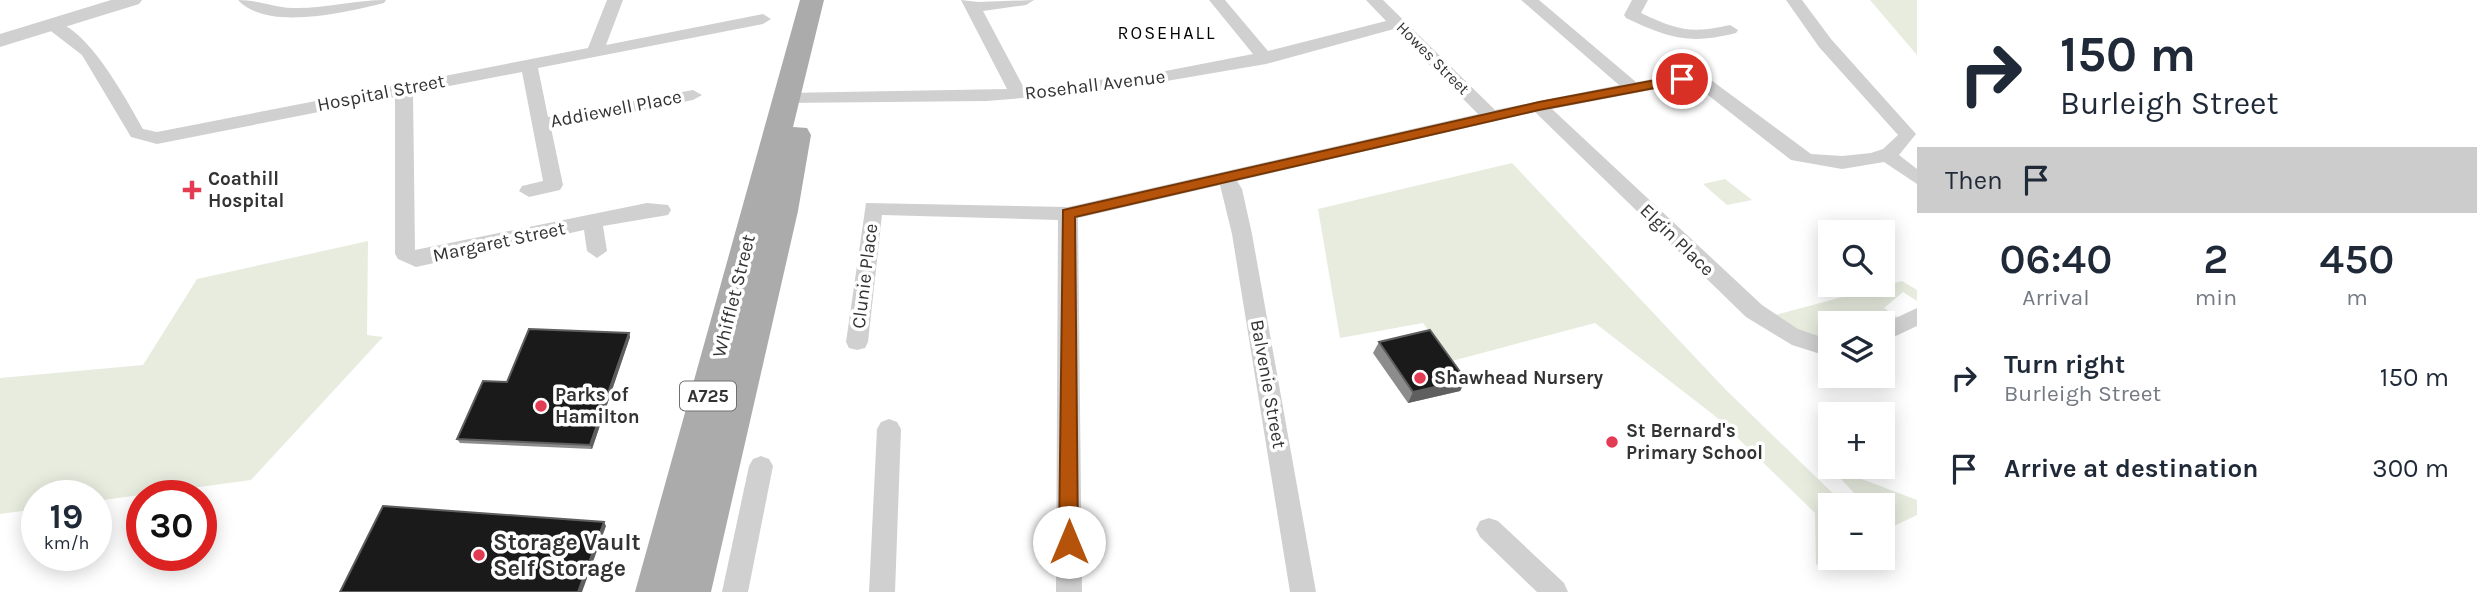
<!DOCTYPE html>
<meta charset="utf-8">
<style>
body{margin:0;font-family:Karla,sans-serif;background:#f2f2f3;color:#1f2937;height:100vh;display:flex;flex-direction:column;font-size:26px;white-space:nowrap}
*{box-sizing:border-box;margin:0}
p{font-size:23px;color:#747a83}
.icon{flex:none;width:38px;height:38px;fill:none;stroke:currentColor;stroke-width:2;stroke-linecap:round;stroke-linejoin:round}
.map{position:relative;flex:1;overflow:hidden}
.drawer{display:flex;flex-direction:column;background:#fff;width:560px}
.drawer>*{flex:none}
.guide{background:#fff;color:#1f2937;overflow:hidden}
.controls{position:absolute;left:1818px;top:220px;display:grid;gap:14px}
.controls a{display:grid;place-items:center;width:77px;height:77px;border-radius:0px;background:#fff;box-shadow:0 4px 18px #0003;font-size:35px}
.speed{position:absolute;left:21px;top:480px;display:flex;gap:14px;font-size:35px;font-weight:700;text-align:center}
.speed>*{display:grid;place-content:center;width:91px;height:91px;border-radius:50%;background:#fff;box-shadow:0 4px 18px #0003;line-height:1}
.speed small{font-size:18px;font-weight:400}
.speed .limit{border:10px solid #d22;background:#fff;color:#111}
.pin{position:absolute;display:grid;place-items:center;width:60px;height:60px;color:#fff;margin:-30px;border:4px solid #fff;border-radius:50%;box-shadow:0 2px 7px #0007}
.me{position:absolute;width:77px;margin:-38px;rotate:0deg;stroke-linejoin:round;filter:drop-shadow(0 0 5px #0008)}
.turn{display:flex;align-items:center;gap:24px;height:147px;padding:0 28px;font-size:32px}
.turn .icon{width:91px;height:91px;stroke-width:2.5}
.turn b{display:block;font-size:49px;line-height:60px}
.then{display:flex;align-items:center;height:66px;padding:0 28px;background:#0003;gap:14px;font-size:26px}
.eta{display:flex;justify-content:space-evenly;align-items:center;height:119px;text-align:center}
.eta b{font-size:42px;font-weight:600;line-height:49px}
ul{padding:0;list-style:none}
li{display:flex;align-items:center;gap:21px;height:91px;padding:0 28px}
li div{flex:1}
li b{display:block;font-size:26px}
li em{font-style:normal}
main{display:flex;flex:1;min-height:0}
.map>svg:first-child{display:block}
</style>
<main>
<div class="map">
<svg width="1917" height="592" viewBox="0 0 1917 592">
<rect width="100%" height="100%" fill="#fff"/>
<g fill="#e7ecdf">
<path d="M 1870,0 L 1917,0 L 1917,55 Z"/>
<path d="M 1512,163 L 1726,390 L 1846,506 L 1830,506 L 1830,558 L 1816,565 L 1815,513 L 1715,416 L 1595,323 L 1452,361 L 1423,323 L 1340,338 L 1318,209 Z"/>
<path d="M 1725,179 L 1752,200 L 1727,205 L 1703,184 Z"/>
<path d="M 368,241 L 367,335 L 383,337 L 251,480 L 96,501 L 96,495 L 37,495 L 37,509 L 0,514 L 0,378 L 143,365 L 197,279 Z"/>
<path d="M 1902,281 L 1917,290 L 1917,301 L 1903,292 L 1884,308 L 1902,320 L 1883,329 L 1883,324 L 1830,324 L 1830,345 L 1804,337 L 1775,315 Z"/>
<path d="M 1830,467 L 1917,500 L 1917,515 L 1888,529 L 1883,523 L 1883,506 L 1866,506 Z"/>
</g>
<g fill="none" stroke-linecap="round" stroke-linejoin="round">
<g fill="#d0d0d0" fill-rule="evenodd">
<path d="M 238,0 C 257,0 273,7 292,8 C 324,9 354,0 386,0 L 384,3 C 347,12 267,32 238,0 Z"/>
<path d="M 607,0 L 623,0 L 606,45 L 763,14 L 771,19 L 763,24 L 538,68 L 548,117 L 693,90 L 702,95 L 693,100 L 551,128 L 563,185 L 560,190 L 529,197 L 519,191 L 522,186 L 543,181 L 522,72 L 413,93 L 415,250 L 647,203 L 668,205 L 671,210 L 668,215 L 603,226 L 607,251 L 597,258 L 587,251 L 584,230 L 416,267 L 398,259 L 395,254 L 395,97 L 157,144 L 131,137 L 82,55 L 43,25 L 45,22 C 81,13 128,103 143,129 L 157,132 L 588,48 Z"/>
<path d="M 961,0 L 978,2 L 1034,0 L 1026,5 L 983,11 L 1024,88 L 1145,75 L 1253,54 L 1209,0 L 1225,0 L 1268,51 L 1386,21 L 1366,0 L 1383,0 L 1495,110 L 1619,85 L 1521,0 L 1539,0 L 1636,82 L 1682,74 L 1711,80 L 1811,154 L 1842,156 L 1871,153 L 1883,149 L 1898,135 L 1819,47 L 1786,0 L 1802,0 L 1831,39 L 1916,134 L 1899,155 L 1917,169 L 1917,184 L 1884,162 L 1842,169 L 1791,160 L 1699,88 L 1682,84 L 1552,109 L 1762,305 L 1798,329 L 1830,340 L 1830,357 L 1792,345 L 1746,317 L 1535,112 L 1237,181 L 1242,189 L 1252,234 L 1316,592 L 1290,592 L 1232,234 L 1220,185 L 1078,218 L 1082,592 L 1056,592 L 1058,220 L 882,215 L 868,342 L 865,348 L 857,350 L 849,348 L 846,342 L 866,203 L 1068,207 L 1478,114 L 1394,29 L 1266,64 L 1108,91 L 987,101 L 785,103 L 776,98 L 785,93 L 1007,89 Z"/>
<path d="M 1632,0 L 1648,0 L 1641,13 C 1677,30 1691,34 1730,25 L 1738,30 L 1736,33 C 1689,45 1669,38 1626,18 L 1624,15 Z"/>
<path d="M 1917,308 L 1917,326 L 1883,342 L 1883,324 Z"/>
<path d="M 889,419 L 897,422 L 901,429 L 895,592 L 869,592 L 877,429 L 881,422 Z"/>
<path d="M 761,456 L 769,459 L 773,466 L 748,592 L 722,592 L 749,466 L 753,459 Z"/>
<path d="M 1489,518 L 1498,521 L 1564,583 L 1568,592 L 1537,592 L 1480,537 L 1476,529 L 1480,521 Z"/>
</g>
<path fill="#d0d0d0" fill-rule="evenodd" d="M 111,0 L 142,0 L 139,4 L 0,47 L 0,34 Z"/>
<path fill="#ababab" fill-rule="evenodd" d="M 800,0 L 824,0 L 793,127 L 807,128 L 811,135 L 798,211 L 711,592 L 635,592 Z"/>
</g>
<g fill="#8c8c8c">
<path d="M 629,333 L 630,337 L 592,449 L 460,443 L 457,439 Z"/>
<path d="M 1379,342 L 1466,380 L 1460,391 L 1408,403 L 1373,353 Z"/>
</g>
<g fill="#5f5f5f">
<path d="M 629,333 L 630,337 L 592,449 L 590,445 Z"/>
<path d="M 1466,380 L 1460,391 L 1408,403 L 1413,392 Z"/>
<path d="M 604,522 L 606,526 L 582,592 L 578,592 Z"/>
</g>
<g fill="#1a1a1a" stroke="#5f5f5f" stroke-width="2">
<path d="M 529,329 L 629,333 L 590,445 L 457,439 L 483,381 L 507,382 Z"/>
<path d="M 1430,330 L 1466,380 L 1413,392 L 1379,342 Z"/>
<path d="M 383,506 L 604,522 L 578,592 L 340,592 Z"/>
</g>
<path fill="#b45309" stroke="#753606" stroke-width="2" d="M 1682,75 L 1688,79 L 1686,82 L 1539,110 L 1075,217 L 1078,542 L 1076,548 L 1069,551 L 1062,548 L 1059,542 L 1063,210 L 1539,102 Z"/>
<g fill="#e43b54" stroke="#fff" stroke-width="2.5">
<path d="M188.5 179.5h7v7h7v7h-7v7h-7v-7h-7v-7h7z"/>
<circle cx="1420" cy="378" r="7"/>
<circle cx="541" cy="406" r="7"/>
<circle cx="1612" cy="442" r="7"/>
<circle cx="479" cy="555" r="7"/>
</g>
<g text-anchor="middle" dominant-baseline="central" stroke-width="7" stroke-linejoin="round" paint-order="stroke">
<g font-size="16" fill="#333" stroke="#fff">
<text transform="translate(1433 58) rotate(45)">Howes Street</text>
</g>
<g font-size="18" letter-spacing="2" fill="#000" stroke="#fff">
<text x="1167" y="33">ROSEHALL</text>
</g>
<rect fill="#fff" stroke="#707070" stroke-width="2" x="680" y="381.5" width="56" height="29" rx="5"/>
<g font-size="18" font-weight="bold" fill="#333">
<text x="708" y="396">A725</text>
</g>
<g font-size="19" fill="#333" stroke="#fff">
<text transform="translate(1095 85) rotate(-7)">Rosehall Avenue</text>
<text transform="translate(381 93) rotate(-11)">Hospital Street</text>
<text transform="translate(616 109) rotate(-11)">Addiewell Place</text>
<text transform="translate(1677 240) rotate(44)">Elgin Place</text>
<text transform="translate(499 242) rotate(-12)">Margaret Street</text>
<text transform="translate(865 276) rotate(-83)">Clunie Place</text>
<text transform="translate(734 296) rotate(-76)">Whifflet Street</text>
<text transform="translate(1268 384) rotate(80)">Balvenie Street</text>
</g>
<g font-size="19" font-weight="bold" fill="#333" stroke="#fff" text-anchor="start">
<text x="208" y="179">Coathill<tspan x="208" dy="22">Hospital</tspan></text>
<text x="1434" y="378">Shawhead Nursery</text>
<text x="555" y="395">Parks of<tspan x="555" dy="22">Hamilton</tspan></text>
<text x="1626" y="431">St Bernard's<tspan x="1626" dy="22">Primary School</tspan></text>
</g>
<g font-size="23" font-weight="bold" fill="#333" stroke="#fff" text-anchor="start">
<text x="493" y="542">Storage Vault<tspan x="493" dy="26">Self Storage</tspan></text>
</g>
</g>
</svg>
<div class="controls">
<a><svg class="icon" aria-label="search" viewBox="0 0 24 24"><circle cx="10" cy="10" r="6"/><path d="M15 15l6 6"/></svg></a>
<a><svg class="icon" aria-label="layers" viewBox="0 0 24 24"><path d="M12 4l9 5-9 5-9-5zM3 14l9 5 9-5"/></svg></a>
<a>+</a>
<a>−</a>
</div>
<div class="speed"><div>19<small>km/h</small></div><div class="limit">30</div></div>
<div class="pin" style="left:1682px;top:79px;background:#d93025"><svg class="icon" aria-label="arrive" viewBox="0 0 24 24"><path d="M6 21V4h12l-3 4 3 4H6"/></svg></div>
<svg class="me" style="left:1069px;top:542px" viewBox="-20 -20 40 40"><circle r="19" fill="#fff"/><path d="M0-13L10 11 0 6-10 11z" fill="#b45309"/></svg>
</div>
<section class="drawer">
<div class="guide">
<div class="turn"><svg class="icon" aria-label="right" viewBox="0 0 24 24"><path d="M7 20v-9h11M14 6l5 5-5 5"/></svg><div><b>150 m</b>Burleigh Street</div></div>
<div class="then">Then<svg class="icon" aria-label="arrive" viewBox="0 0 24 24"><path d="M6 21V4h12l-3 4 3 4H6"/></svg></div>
</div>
<div class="eta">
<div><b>06:40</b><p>Arrival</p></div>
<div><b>2</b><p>min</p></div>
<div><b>450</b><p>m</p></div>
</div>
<ul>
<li><svg class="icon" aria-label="right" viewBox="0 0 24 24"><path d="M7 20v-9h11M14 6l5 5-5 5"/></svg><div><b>Turn right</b><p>Burleigh Street</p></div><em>150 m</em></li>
<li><svg class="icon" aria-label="arrive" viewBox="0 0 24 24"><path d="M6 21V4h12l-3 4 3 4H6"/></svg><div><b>Arrive at destination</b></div><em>300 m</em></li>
</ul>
</section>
</main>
